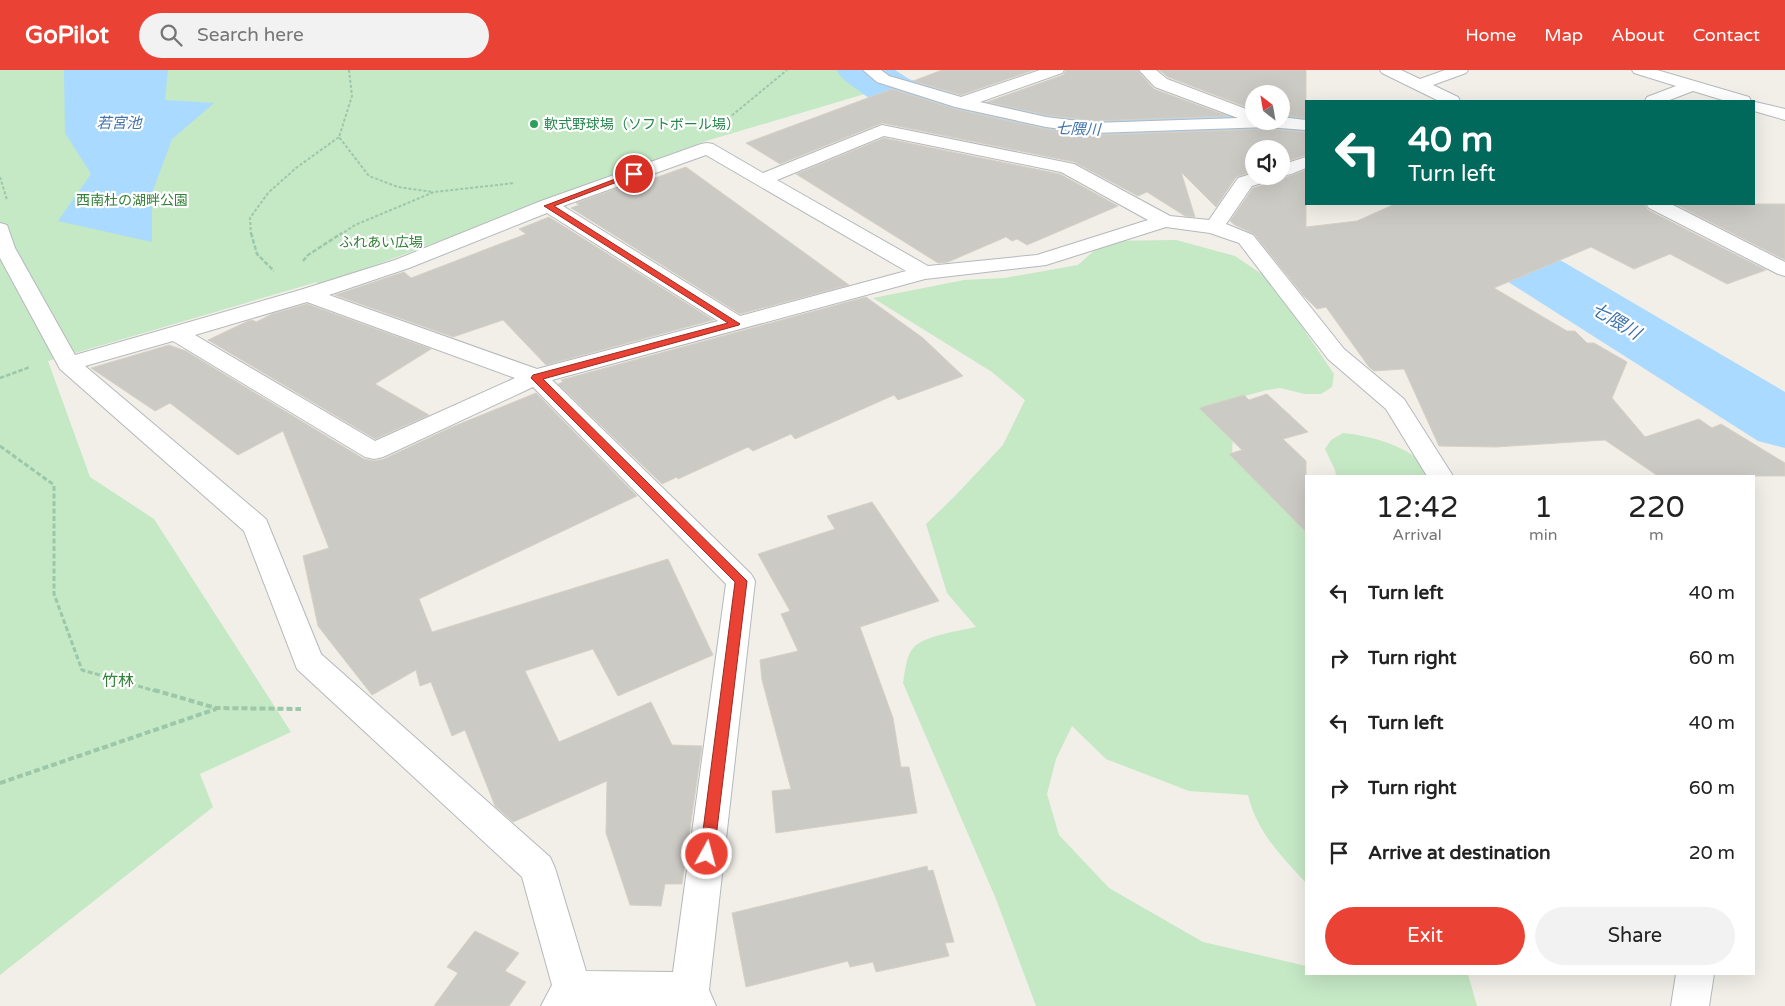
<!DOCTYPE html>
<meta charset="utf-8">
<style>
body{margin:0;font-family:"Varela Round","Noto Sans JP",sans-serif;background:#f2f2f2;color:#222;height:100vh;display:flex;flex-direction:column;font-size:19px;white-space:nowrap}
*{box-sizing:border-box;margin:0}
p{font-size:16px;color:#767676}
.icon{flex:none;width:28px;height:28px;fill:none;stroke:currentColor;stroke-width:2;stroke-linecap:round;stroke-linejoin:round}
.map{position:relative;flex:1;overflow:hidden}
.side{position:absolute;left:1305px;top:405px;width:450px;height:500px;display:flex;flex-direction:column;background:#fff;border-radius:0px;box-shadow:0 5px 20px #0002}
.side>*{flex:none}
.banner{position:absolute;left:1305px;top:30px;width:450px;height:105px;border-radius:0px;box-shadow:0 5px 20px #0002;background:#00695c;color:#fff;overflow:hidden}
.needle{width:32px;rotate:329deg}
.tools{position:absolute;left:1245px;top:15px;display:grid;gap:10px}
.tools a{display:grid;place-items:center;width:45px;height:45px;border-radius:50%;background:#fff;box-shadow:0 5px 20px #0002;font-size:25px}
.pin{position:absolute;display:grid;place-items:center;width:42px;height:42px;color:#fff;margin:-21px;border:2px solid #fff;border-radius:50%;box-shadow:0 1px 5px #0007}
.me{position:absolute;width:55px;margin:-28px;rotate:7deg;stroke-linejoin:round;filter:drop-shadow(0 0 4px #0008)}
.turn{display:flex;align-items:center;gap:18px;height:105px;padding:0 20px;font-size:22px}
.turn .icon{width:65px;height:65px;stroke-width:2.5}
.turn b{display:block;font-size:35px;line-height:42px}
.eta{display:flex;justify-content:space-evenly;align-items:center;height:85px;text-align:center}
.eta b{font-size:30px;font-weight:600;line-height:35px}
.cta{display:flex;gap:10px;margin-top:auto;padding:10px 20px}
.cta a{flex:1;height:58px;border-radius:30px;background:#ea4335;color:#fff;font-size:20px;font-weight:600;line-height:58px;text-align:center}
.cta a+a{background:#f2f2f2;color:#222}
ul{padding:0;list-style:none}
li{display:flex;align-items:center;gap:15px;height:65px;padding:0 20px}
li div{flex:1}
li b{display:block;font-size:19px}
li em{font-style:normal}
header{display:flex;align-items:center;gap:30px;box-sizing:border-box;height:70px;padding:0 25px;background:#ea4335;color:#fff}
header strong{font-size:24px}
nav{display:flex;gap:28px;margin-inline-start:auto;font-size:18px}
.search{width:350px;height:45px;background:#f2f2f2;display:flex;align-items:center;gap:12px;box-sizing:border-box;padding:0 18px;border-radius:28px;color:#767676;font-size:19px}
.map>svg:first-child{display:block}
</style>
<header>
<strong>GoPilot</strong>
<div class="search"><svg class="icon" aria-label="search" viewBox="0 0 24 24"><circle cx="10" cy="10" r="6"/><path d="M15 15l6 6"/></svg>Search here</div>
<nav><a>Home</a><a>Map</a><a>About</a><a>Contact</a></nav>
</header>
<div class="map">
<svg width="1785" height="936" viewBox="0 0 1785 936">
<rect width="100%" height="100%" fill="#f1efe8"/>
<g fill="#c5e8c5">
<path d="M 0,0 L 839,0 L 868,23 L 706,71 L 557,125 L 560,126 L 317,217 L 317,212 L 48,291 L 90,407 L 154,449 L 291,662 L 200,704 L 213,737 L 0,905 Z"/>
<path d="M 1176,170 L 1235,186 L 1266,207 L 1290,239 L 1334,304 L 1332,317 L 1321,324 L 1305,324 L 1280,318 L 1267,320 L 1241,327 L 1234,335 L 1232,386 C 1251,411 1276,416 1306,419 L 1306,813 C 1281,786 1257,762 1248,725 L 1189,721 L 1106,689 L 1072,656 L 1056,689 L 1047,724 L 1059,765 L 1109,818 L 1203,872 L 1306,896 L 1306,904 L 1468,904 L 1477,936 L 1036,936 L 996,829 L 903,613 C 905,602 906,584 915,576 C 928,565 959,561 976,557 L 947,523 L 926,454 L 954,427 L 1003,375 L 1025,330 L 992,302 L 873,228 L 964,210 L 1004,208 L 1078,195 L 1105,171 Z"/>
<path d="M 1343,363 C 1365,365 1397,373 1415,387 C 1420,392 1425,400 1430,406 L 1336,406 L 1335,400 L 1325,379 L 1331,370 Z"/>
</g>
<path fill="#aadaff" d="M 64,0 L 168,0 L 165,30 L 214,33 L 172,69 L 152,123 L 152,172 L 58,151 L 91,104 L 65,63 Z"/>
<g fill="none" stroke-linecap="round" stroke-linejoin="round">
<g fill="#aadaff" fill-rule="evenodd">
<path d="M 836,0 L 895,0 L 909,9 L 958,25 L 999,35 L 1074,45 L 1157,42 L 1254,44 L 1254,51 L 1281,51 L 1281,44 L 1306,45 L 1306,77 L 1157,74 L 1074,77 L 999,67 L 922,47 L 873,31 L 844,10 Z"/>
<path d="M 1427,134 L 1489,134 L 1538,177 L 1785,322 L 1785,378 L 1758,371 L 1494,203 L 1435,149 Z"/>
</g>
</g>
<g fill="#cccac5" stroke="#d6d1c6">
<path d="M 942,0 L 1034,0 L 961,25 L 913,11 Z"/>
<path d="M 1066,0 L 1137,0 L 1154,19 L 1228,46 L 1094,51 L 1046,45 L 987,32 L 1063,5 Z"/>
<path d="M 1159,0 L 1306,0 L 1306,48 L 1281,45 L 1281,24 L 1254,24 L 1254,40 L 1168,7 Z"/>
<path d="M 892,19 L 955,39 L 1046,59 L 1094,65 L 1268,59 L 1306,62 L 1306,85 L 1281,93 L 1281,79 L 1254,79 L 1254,101 L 1236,107 L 1216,137 L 1181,102 L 1195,147 L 1185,146 L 1147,122 L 1138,126 L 1074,92 L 882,53 L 780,94 L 746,73 Z"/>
<path d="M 884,68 L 1060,104 L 1118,136 L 1027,175 L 1017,169 L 1012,171 L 1006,167 L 948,192 L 938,193 L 796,104 Z"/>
<path d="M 686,97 L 849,215 L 740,244 L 571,138 L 579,135 L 576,133 L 649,107 L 652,109 Z"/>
<path d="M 1306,100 L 1306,157 L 1357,151 L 1395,134 L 1644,134 L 1648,140 L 1766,200 L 1727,214 L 1670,184 L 1634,199 L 1591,177 L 1494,218 L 1567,261 L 1575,261 L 1587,273 L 1594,273 L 1627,292 L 1612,328 L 1645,367 L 1699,349 L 1712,358 L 1721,354 L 1785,393 L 1785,406 L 1658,406 L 1605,370 L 1496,377 L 1439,376 L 1404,299 L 1374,301 L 1369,297 L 1326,237 L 1317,239 L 1303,225 L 1254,164 L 1235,155 L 1230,151 L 1253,118 L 1272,112 L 1275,106 L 1287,107 Z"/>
<path d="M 1675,134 L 1785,134 L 1785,190 Z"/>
<path d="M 549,147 L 713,250 L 546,295 L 503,250 L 453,267 L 335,225 L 404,202 L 411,208 L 526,164 L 519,159 Z"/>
<path d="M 866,227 L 923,268 L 963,306 L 898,330 L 894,325 L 795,369 L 791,364 L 753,381 L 748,377 L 678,409 L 677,407 L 662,414 L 558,314 L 563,312 L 561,310 Z"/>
<path d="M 307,234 L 431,279 L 375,314 L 429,345 L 375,369 L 208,270 L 248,251 L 253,250 L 256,252 L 272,244 Z"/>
<path d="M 169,275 L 186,281 L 364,389 L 374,391 L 384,389 L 452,357 L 536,323 L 637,426 L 419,529 L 432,562 L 668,489 L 713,585 L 618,626 L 593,579 L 525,601 L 559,672 L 651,632 L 672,675 L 702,676 L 682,814 L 665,814 L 661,836 L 630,835 L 606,763 L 607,711 L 513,752 L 495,736 L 465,660 L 452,666 L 431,612 L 420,616 L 416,600 L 372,625 L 318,556 L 303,486 L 329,478 L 283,361 L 238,385 L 170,333 L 155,341 L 91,298 Z"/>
<path d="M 1267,324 L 1308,362 L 1283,369 L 1306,391 L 1306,462 L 1229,384 L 1242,380 L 1199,338 L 1244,325 L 1249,330 Z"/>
<path d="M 872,432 L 939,531 L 860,557 L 893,648 L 901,697 L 909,697 L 917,743 L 776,763 L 772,721 L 791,719 L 762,610 L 760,590 L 798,581 L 781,544 L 790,541 L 758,484 L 835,459 L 827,446 Z"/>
<path d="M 927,796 L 928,801 L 933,800 L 954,872 L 945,873 L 949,886 L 876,902 L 873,892 L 850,897 L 848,891 L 746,917 L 732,843 Z"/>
<path d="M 475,861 L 519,883 L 505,901 L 526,912 L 509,936 L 434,936 L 458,903 L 447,897 Z"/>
</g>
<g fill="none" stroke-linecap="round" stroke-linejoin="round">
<g stroke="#b5b8bc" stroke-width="2">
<g id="street">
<path d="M 863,0 L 881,0 L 889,6 L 961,27 L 1040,0 L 1064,0 L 1062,3 L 980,32 L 1046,47 L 1094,53 L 1238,48 L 1155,17 L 1139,0 L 1156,0 L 1167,9 L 1254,42 L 1254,51 L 1281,51 L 1281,47 L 1306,50 L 1306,60 L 1268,57 L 1094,63 L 1046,57 L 955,37 L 877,12 Z"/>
<path d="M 1380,0 L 1401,0 L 1420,9 L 1445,0 L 1468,0 L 1466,3 L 1433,15 L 1458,27 L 1460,31 L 1439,31 L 1382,3 Z"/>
<path d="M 1632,0 L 1657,0 L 1749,27 L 1751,31 L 1785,39 L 1785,50 L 1754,41 L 1754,31 L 1726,31 L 1693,21 L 1667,31 L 1645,31 L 1647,27 L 1676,16 L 1634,3 Z"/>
<path d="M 882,55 L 1074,94 L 1170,146 L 1209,150 L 1238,108 L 1254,103 L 1254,106 L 1273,106 L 1271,110 L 1252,116 L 1226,154 L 1253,165 L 1344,279 L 1404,329 L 1453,406 L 1427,406 L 1386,339 L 1328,289 L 1239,173 L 1210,163 L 1166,157 L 1046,195 L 925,209 L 552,310 L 751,504 L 755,511 L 709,920 L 716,936 L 541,936 L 552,915 L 522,807 L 297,599 L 244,461 L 60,299 L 0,188 L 0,153 L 7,155 L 15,178 L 75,285 L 300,220 L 395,190 L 541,131 L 701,74 L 707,73 L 713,74 L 763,103 ZM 884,66 L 1061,102 L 1148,150 L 1037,185 L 928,196 L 777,110 ZM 706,85 L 906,201 L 740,246 L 563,136 ZM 547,143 L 718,251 L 537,299 L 329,225 L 409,198 ZM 307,232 L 515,308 L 375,371 L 195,265 ZM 173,271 L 365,387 L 374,389 L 383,387 L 533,317 L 726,514 L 673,902 L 586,901 L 555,798 L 550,787 L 321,584 L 266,449 L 85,296 Z"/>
<path d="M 1306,87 L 1306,98 C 1298,101 1289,106 1280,106 L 1281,106 L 1281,95 Z"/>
<path d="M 1646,134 L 1671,134 L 1785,192 L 1785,206 L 1778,204 L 1649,138 Z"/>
<path d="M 1676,904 L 1714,904 L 1709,936 L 1671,936 Z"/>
</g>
</g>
<g stroke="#9cc7a9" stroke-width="2" stroke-dasharray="3 2" stroke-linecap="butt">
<path d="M 349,0 L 352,26 L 339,67 L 369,106 L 398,117 L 433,122"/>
<path d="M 723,50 L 730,47 L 787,0"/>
<path d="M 0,107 L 7,130"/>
<path d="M 251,165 L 250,148 L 268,123 L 296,98 L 339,67"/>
<path d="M 340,165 L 355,155 L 434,122 L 515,113"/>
</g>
<g stroke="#9cc7a9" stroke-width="2.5" stroke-dasharray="4.5 2" stroke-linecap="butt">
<path d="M 251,163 L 257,184 L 274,201"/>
<path d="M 303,191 L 308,185 L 342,163"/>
<path d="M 0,308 L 30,297"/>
</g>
<path stroke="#9cc7a9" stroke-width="3" stroke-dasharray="5 2.5" stroke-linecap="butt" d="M 0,376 L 54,415 L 54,524 L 82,600 L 159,622"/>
<g stroke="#9cc7a9" stroke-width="4" stroke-dasharray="6 3" stroke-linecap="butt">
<path d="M 154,620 L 216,638 L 301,639"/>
<path d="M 0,713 L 216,639"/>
</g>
<use href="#street" fill="#fff" fill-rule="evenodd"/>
</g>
<path fill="#ea4335" stroke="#982c22" d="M 631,103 L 638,104 L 554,136 L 740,254 L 739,255 L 543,309 L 747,511 L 714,784 L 712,789 L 707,791 L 702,789 L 700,784 L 735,512 L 531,308 L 533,305 L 728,253 L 544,136 Z"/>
<circle fill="#2e9e5b" stroke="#fff" stroke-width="2" cx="534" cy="54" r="5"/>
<g text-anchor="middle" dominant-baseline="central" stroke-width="4.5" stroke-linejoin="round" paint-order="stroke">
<g font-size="14" fill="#27864d" stroke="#fff" text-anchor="start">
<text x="544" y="54">軟式野球場（ソフトボール場）</text>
</g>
<g font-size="14" fill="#348238" stroke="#fff">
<text x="132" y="130">西南杜の湖畔公園</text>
<text x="381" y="172">ふれあい広場</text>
</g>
<g font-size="15" font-style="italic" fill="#4174aa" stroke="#fff">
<text x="119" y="53">若宮池</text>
<text transform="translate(1078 59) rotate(2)">七隈川</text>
</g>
<g font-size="16" fill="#348238" stroke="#fff">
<text x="118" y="611">竹林</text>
</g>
<g font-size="18" font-style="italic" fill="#4174aa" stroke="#fff">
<text transform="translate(1616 251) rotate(31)">七隈川</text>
</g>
</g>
</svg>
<div class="tools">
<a><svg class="needle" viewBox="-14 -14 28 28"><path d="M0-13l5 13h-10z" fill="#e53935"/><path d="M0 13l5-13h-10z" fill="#767676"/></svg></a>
<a><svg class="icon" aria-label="sound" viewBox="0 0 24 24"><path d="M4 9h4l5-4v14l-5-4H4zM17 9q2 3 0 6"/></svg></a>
</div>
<div class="pin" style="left:634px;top:104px;background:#d93025"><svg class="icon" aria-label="arrive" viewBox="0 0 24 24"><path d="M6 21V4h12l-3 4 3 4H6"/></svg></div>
<svg class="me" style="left:707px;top:784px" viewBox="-20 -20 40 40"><circle r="17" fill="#ea4335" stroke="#fff" stroke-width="3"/><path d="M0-11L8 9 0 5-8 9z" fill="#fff"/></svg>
<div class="banner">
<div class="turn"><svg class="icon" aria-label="left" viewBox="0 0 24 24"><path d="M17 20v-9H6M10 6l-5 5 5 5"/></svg><div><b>40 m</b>Turn left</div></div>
</div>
<section class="side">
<div class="eta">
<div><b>12:42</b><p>Arrival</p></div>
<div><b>1</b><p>min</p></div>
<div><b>220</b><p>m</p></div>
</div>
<ul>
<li><svg class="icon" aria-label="left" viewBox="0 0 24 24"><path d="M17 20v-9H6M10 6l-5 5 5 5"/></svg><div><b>Turn left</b></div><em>40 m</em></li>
<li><svg class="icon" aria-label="right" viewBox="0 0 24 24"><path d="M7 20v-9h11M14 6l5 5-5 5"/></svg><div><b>Turn right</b></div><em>60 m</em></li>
<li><svg class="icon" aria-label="left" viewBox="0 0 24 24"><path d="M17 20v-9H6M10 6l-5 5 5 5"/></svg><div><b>Turn left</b></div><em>40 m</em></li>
<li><svg class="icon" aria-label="right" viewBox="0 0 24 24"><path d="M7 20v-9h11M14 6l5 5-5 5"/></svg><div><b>Turn right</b></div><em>60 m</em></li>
<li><svg class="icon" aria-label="arrive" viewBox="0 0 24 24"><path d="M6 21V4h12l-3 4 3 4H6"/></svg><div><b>Arrive at destination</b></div><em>20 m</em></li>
</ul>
<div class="cta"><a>Exit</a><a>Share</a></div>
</section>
</div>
